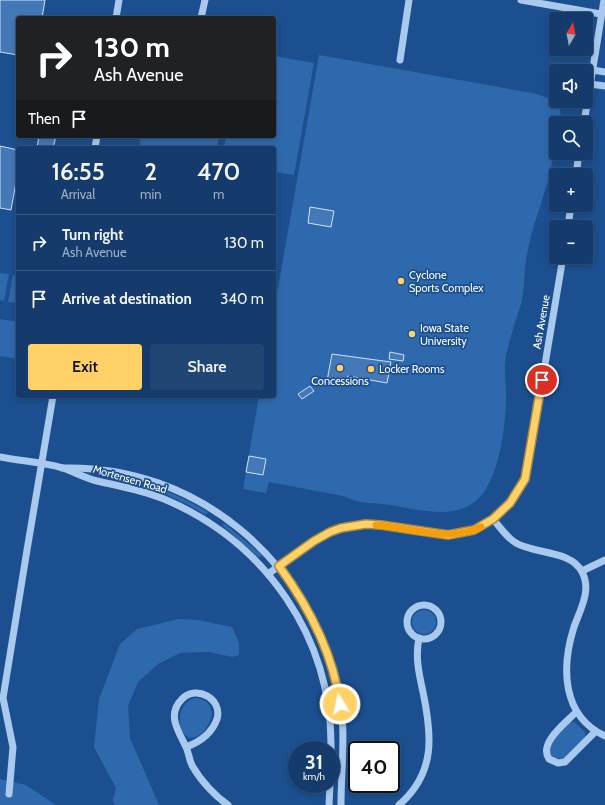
<!DOCTYPE html>
<meta charset="utf-8">
<style>
body{margin:0;font-family:Cabin,sans-serif;background:#214673;color:#f1f3f6;height:100vh;display:flex;flex-direction:column;font-size:15px;white-space:nowrap}
*{box-sizing:border-box;margin:0}
p{font-size:13px;color:#9dadc1}
.icon{flex:none;width:22px;height:22px;fill:none;stroke:currentColor;stroke-width:2;stroke-linecap:round;stroke-linejoin:round}
.map{position:relative;flex:1;overflow:hidden}
.details{position:absolute;left:16px;top:146px;width:260px;height:252px;display:flex;flex-direction:column;background:#143b6b;border-radius:4px;box-shadow:0 2px 6px #0003,0 0 0 1px #33557e}
.details>*{flex:none}
.hud{position:absolute;left:16px;top:16px;width:260px;height:122px;border-radius:4px;box-shadow:0 2px 6px #0003,0 0 0 1px #33557e;background:#202124;color:#fff;overflow:hidden}
.needle{width:26px;rotate:10deg}
.fabs{position:absolute;left:549px;top:12px;display:grid;gap:8px}
.fabs a{display:grid;place-items:center;width:44px;height:44px;border-radius:4px;background:#143b6b;box-shadow:0 2px 6px #0003,0 0 0 1px #33557e;font-size:20px}
.speed{position:absolute;left:288px;top:741px;display:flex;gap:8px;font-size:20px;font-weight:700;text-align:center}
.speed>*{display:grid;place-content:center;width:52px;height:52px;border-radius:50%;background:#143b6b;box-shadow:0 2px 6px #0003,0 0 0 1px #33557e;line-height:1}
.speed small{font-size:10px;font-weight:400}
.speed .limit{border:2px solid #111;border-radius:6px;background:#fff;color:#111}
.pin{position:absolute;display:grid;place-items:center;width:34px;height:34px;color:#fff;margin:-17px;border:2px solid #fff;border-radius:50%;box-shadow:0 1px 4px #0007}
.me{position:absolute;width:44px;margin:-22px;rotate:350deg;stroke-linejoin:round;filter:drop-shadow(0 0 3px #0008)}
.turn{display:flex;align-items:center;gap:14px;height:84px;padding:0 12px;font-size:18px}
.turn .icon{width:52px;height:52px;stroke-width:2.5}
.turn b{display:block;font-size:28px;line-height:34px}
.then{display:flex;align-items:center;height:38px;padding:0 12px;background:#0003;gap:8px;font-size:15px}
.eta{display:flex;justify-content:space-evenly;align-items:center;height:68px;text-align:center}
.eta b{font-size:24px;font-weight:600;line-height:28px}
.primary-button{display:flex;gap:8px;margin-top:auto;padding:8px 12px}
.primary-button a{flex:1;height:46px;border-radius:4px;background:#ffd166;color:#111;font-size:16px;font-weight:600;line-height:46px;text-align:center}
.primary-button a+a{background:#214673;color:#f1f3f6}
ul{padding:0;list-style:none}
li{display:flex;align-items:center;gap:12px;height:56px;padding:0 12px;border-top:1px solid #33557e}
li div{flex:1}
li b{display:block;font-size:15px}
li em{font-style:normal}
.map>svg:first-child{display:block}
</style>
<div class="map">
<svg width="605" height="805" viewBox="0 0 605 805">
<rect width="100%" height="100%" fill="#1b4f8f"/>
<g fill="#2e69ad">
<path d="M 319,55 L 532,93 C 550,98 564,101 560,123 L 556,123 C 556,148 551,174 543,197 C 540,209 535,220 532,232 C 529,244 526,256 525,268 C 524,278 524,290 522,301 C 516,321 508,341 505,362 C 504,375 507,389 506,402 C 505,429 499,476 480,497 C 457,522 418,509 390,505 C 370,502 363,505 343,496 L 269,482 L 266,493 L 243,489 L 259,396 L 274,396 L 274,311 Z"/>
<path d="M 274,56 L 314,63 L 294,175 L 274,172 L 274,148 L 224,148 L 226,136 L 274,136 Z"/>
<path d="M 141,136 L 219,136 L 217,148 L 139,148 Z"/>
<path d="M 0,273 L 9,274 L 4,301 L 0,300 Z"/>
<path d="M 13,275 L 18,276 L 18,303 L 8,302 Z"/>
<path d="M 0,319 L 18,322 L 18,359 L 0,356 Z"/>
<path d="M 112,475 C 146,482 178,494 208,512 L 206,515 C 177,497 145,485 111,479 Z"/>
<path d="M 224,523 L 262,555 L 259,558 L 222,525 Z"/>
<circle cx="424" cy="622" r="12"/>
<path d="M 179,619 L 198,620 L 232,627 L 239,643 L 239,655 L 232,657 L 209,652 L 180,653 L 158,664 L 138,682 L 128,706 L 130,738 L 159,805 L 115,805 L 113,800 L 116,788 L 94,747 L 99,699 L 120,644 L 137,629 Z"/>
<path d="M 195,698 C 205,699 211,703 212,714 C 210,724 203,737 191,738 C 174,734 177,702 195,698 Z"/>
<path d="M 574,722 L 585,732 L 585,738 L 563,759 L 553,758 L 549,752 L 552,741 L 570,723 Z"/>
<path d="M 0,779 L 26,785 L 56,805 L 0,805 Z"/>
</g>
<g fill="#4478b7" stroke="#cfe3fa">
<path d="M 0,0 L 45,0 L 42,18 L 18,18 L 18,55 L 0,52 Z"/>
<path d="M 39,136 L 56,136 L 53,148 L 37,148 Z"/>
<path d="M 0,146 L 18,150 L 18,171 L 11,210 L 0,208 Z"/>
<path d="M 310,207 L 334,211 L 331,227 L 308,223 Z"/>
<path d="M 390,352 L 404,355 L 403,361 L 389,359 Z"/>
<path d="M 332,354 L 391,362 L 387,383 L 348,376 L 347,384 L 327,381 Z"/>
<path d="M 310,386 L 314,391 L 302,399 L 298,394 Z"/>
<path d="M 249,456 L 266,459 L 263,475 L 246,472 Z"/>
</g>
<g fill="none" stroke-linecap="round" stroke-linejoin="round">
<g stroke="#a9c9ee" stroke-width="7">
<path d="M 521,0 L 601,14"/>
<path d="M 116,18 L 119,0"/>
<path d="M 201,18 L 205,0"/>
<path d="M 400,60 L 409,0"/>
<path d="M 593,70 L 605,72"/>
<path d="M 590,84 L 605,86"/>
<path d="M 584,123 L 604,0"/>
<path d="M 95,148 L 97,136"/>
<path d="M 576,175 L 579,153"/>
<path d="M 568,227 L 571,205"/>
<path d="M 0,457 C 20,461 43,462 63,468 C 74,472 85,478 97,481 C 119,486 142,490 164,499 C 266,542 333,638 331,750"/>
<path d="M 62,468 C 197,464 309,561 338,690 C 347,728 341,767 341,805"/>
<path d="M 493,519 C 500,527 507,538 516,543 C 534,554 571,550 582,572 C 592,590 580,610 574,627 C 561,668 562,716 605,736"/>
<path d="M 582,571 L 605,560"/>
<path d="M 268,574 C 291,558 315,534 343,528 C 351,526 359,525 367,525 C 418,523 458,554 502,510 C 513,499 523,487 527,472 L 563,257"/>
<circle cx="424" cy="622" r="17"/>
<path d="M 576,712 C 566,723 538,743 549,759 L 558,763 L 565,762 L 595,732"/>
<path d="M 186,747 C 200,742 212,733 217,719 C 223,699 196,684 182,699 C 166,715 179,732 186,747 C 189,753 189,761 193,767 C 201,781 215,796 228,805"/>
<path d="M 9,794 L 13,747 L 3,698 L 27,550 L 53,396"/>
<path d="M 329,805 L 330,784"/>
<path d="M 399,805 C 436,773 432,735 423,692 C 419,674 415,657 419,638"/>
</g>
</g>
<g fill="none" stroke-linecap="round" stroke-linejoin="round">
<g stroke="#a68842" stroke-width="10">
<path id="route" d="M 340,704 C 333,653 309,607 279,566 L 314,541 L 330,532 L 341,528 L 366,524 L 381,525 L 448,535 L 474,530 L 493,519 L 510,503 L 525,479 L 542,380"/>
</g>
<use href="#route" stroke="#ffd166" stroke-width="7"/>
<path stroke="#f59e0b" stroke-width="7" d="M 376,525 C 412,527 445,543 481,527"/>
</g>
<g fill="#ffd166" stroke="#1b4f8f" stroke-width="1.5">
<circle cx="401" cy="281" r="4"/>
<circle cx="412" cy="334" r="4"/>
<circle cx="340" cy="368" r="4"/>
<circle cx="371" cy="369" r="4"/>
</g>
<g text-anchor="middle" dominant-baseline="central" stroke-width="3.5" stroke-linejoin="round" paint-order="stroke">
<g font-size="11" fill="#fff" stroke="#1b4f8f" text-anchor="start">
<text x="409" y="275">Cyclone<tspan x="409" dy="13">Sports Complex</tspan></text>
<text x="420" y="328">Iowa State<tspan x="420" dy="13">University</tspan></text>
<text x="379" y="369">Locker Rooms</text>
<text x="340" y="381" text-anchor="middle">Concessions</text>
</g>
<g font-size="11" fill="#fff" stroke="#1b4f8f">
<text transform="translate(541 322) rotate(-80)">Ash Avenue</text>
<text transform="translate(130 479) rotate(16)">Mortensen Road</text>
</g>
</g>
</svg>
<div class="fabs">
<a><svg class="needle" viewBox="-14 -14 28 28"><path d="M0-13l5 13h-10z" fill="#e53935"/><path d="M0 13l5-13h-10z" fill="#9dadc1"/></svg></a>
<a><svg class="icon" aria-label="sound" viewBox="0 0 24 24"><path d="M4 9h4l5-4v14l-5-4H4zM17 9q2 3 0 6"/></svg></a>
<a><svg class="icon" aria-label="search" viewBox="0 0 24 24"><circle cx="10" cy="10" r="6"/><path d="M15 15l6 6"/></svg></a>
<a>+</a>
<a>−</a>
</div>
<div class="speed"><div>31<small>km/h</small></div><div class="limit">40</div></div>
<div class="pin" style="left:542px;top:380px;background:#d93025"><svg class="icon" aria-label="arrive" viewBox="0 0 24 24"><path d="M6 21V4h12l-3 4 3 4H6"/></svg></div>
<svg class="me" style="left:340px;top:704px" viewBox="-20 -20 40 40"><circle r="17" fill="#ffd166" stroke="#fff" stroke-width="3"/><path d="M0-11L8 9 0 5-8 9z" fill="#fff"/></svg>
<div class="hud">
<div class="turn"><svg class="icon" aria-label="right" viewBox="0 0 24 24"><path d="M7 20v-9h11M14 6l5 5-5 5"/></svg><div><b>130 m</b>Ash Avenue</div></div>
<div class="then">Then<svg class="icon" aria-label="arrive" viewBox="0 0 24 24"><path d="M6 21V4h12l-3 4 3 4H6"/></svg></div>
</div>
<section class="details">
<div class="eta">
<div><b>16:55</b><p>Arrival</p></div>
<div><b>2</b><p>min</p></div>
<div><b>470</b><p>m</p></div>
</div>
<ul>
<li><svg class="icon" aria-label="right" viewBox="0 0 24 24"><path d="M7 20v-9h11M14 6l5 5-5 5"/></svg><div><b>Turn right</b><p>Ash Avenue</p></div><em>130 m</em></li>
<li><svg class="icon" aria-label="arrive" viewBox="0 0 24 24"><path d="M6 21V4h12l-3 4 3 4H6"/></svg><div><b>Arrive at destination</b></div><em>340 m</em></li>
</ul>
<div class="primary-button"><a>Exit</a><a>Share</a></div>
</section>
</div>
